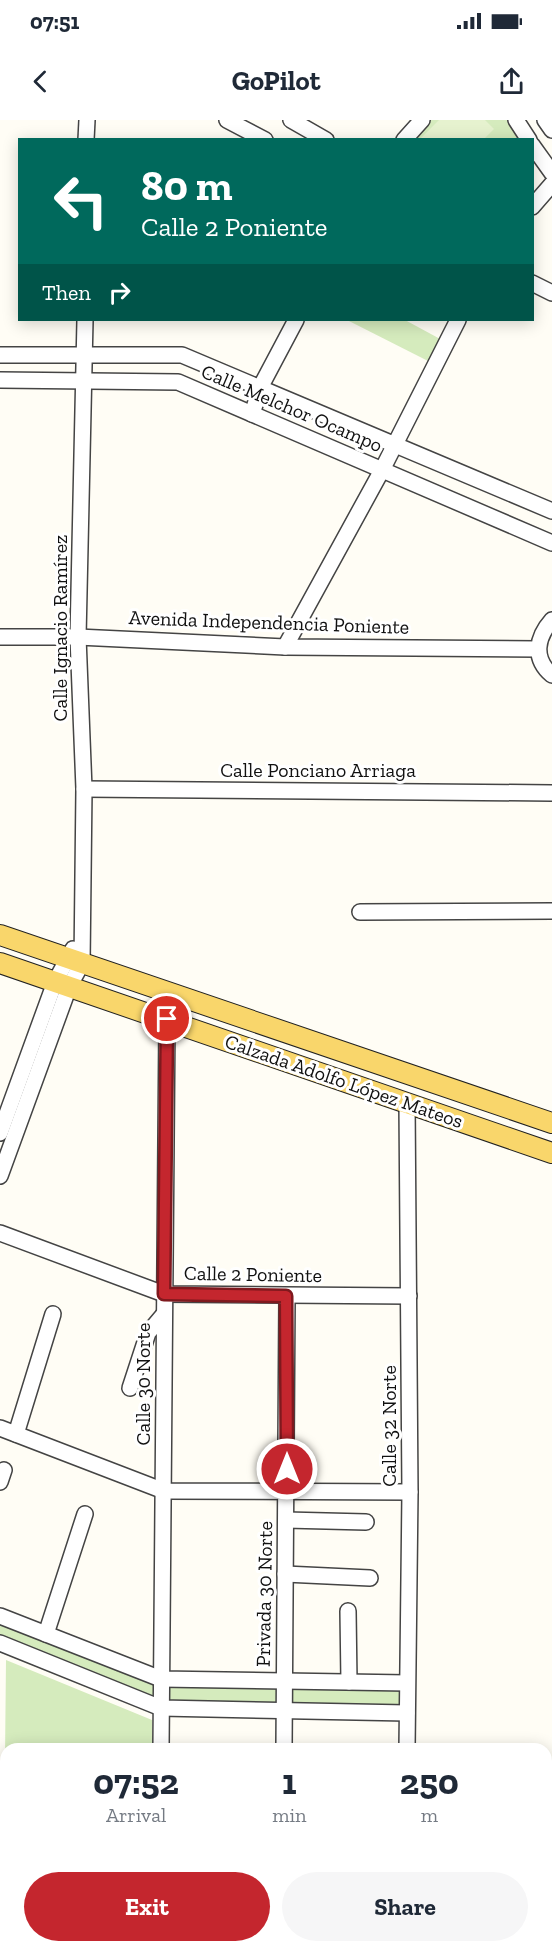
<!DOCTYPE html>
<meta charset="utf-8">
<style>
body{margin:0;font-family:"Zilla Slab",serif;background:#f6f6f7;color:#1f2937;height:100vh;display:flex;flex-direction:column;font-size:22px;white-space:nowrap}
*{box-sizing:border-box;margin:0}
p{font-size:20px;color:#747a83}
.icon{flex:none;width:33px;height:33px;fill:none;stroke:currentColor;stroke-width:2;stroke-linecap:round;stroke-linejoin:round}
.map{position:relative;flex:1;overflow:hidden}
.drawer{position:absolute;left:0px;top:1623px;width:552px;height:210px;display:flex;flex-direction:column;background:#fff;border-radius:18px 18px 0 0;box-shadow:0 3px 15px #0003}
.drawer>*{flex:none}
.banner{position:absolute;left:18px;top:18px;width:516px;height:183px;border-radius:0px;box-shadow:0 3px 15px #0003;background:#00695c;color:#fff;overflow:hidden}
.pin{position:absolute;display:grid;place-items:center;width:51px;height:51px;color:#fff;margin:-26px;border:3px solid #fff;border-radius:50%;box-shadow:0 2px 6px #0007}
.me{position:absolute;width:66px;margin:-33px;rotate:0deg;stroke-linejoin:round;filter:drop-shadow(0 0 4px #0008)}
.turn{display:flex;align-items:center;gap:21px;height:126px;padding:0 24px;font-size:27px}
.turn .icon{width:78px;height:78px;stroke-width:2.5}
.turn b{display:block;font-size:42px;line-height:51px}
.then{display:flex;align-items:center;height:57px;padding:0 24px;background:#0003;gap:12px;font-size:22px}
.eta{display:flex;justify-content:space-evenly;align-items:center;height:102px;text-align:center}
.eta b{font-size:36px;font-weight:800;line-height:42px}
.cta{display:flex;gap:12px;margin-top:auto;padding:12px 24px}
.cta a{flex:1;height:69px;border-radius:36px;background:#c4262e;color:#fff;font-size:24px;font-weight:800;line-height:69px;text-align:center}
.cta a+a{background:#f6f6f7;color:#1f2937}
.status{display:flex;justify-content:space-between;align-items:center;height:42px;padding:0 30px;background:#fff;direction:ltr}
.status svg{height:16px;fill:currentColor}
header{display:flex;justify-content:space-between;align-items:center;height:78px;padding:0 24px;background:#fff;font-size:27px;font-weight:800}
.map>svg:first-child{display:block}
</style>
<div class="status"><b>07:51</b><svg viewBox="0 0 49 12"><path d="M0 12V9h3v3zM5 12V6h3v6zM10 12V3h3v9zM15 12V0h3v12zM26 1h20v11H26zM47 4h2v5h-2z"/></svg></div>
<header><svg class="icon" aria-label="back" viewBox="0 0 24 24"><path d="M15 5l-7 7 7 7"/></svg>GoPilot<svg class="icon" aria-label="share" viewBox="0 0 24 24"><path d="M12 15V3M7 8l5-5 5 5M5 13v7h14v-7"/></svg></header>
<div class="map">
<svg width="552" height="1833" viewBox="0 0 552 1833">
<rect width="100%" height="100%" fill="#fffdf5"/>
<g fill="#d5ebbd">
<path d="M 422,0 L 516,0 L 529,20 L 404,20 Z"/>
<path d="M 347,200 L 405,200 L 442,220 L 430,242 Z"/>
<path d="M 0,1498 L 161,1559 L 407,1563 L 407,1593 L 161,1588 L 0,1522 Z"/>
<path d="M 6,1540 L 152,1600 L 152,1629 L 6,1629 L 6,1827 L 150,1827 L 150,1833 L 3,1833 Z"/>
</g>
<path fill="#e6f2cf" d="M 439,0 L 485,0 L 494,9 L 484,19 L 420,19 Z"/>
<g fill="none" stroke-linecap="round" stroke-linejoin="round">
<g stroke="#444" stroke-width="18">
<g id="minor">
<path d="M 227,0 L 265,20"/>
<path d="M 291,0 L 326,20"/>
<path d="M 516,0 L 529,20"/>
<path d="M 545,0 L 552,10"/>
<path d="M 86,20 L 87,0"/>
<path d="M 404,20 L 422,0"/>
<path d="M 532,25 L 552,53"/>
<path d="M 532,87 L 552,64"/>
<path d="M 532,163 L 552,173"/>
<path d="M 0,235 L 182,235 L 552,391"/>
<path d="M 0,260 L 178,262 L 552,423"/>
<path d="M 252,294 L 261,266 L 296,200"/>
<path d="M 552,500 C 537,517 532,538 552,555"/>
<path d="M 0,517 L 78,517 L 285,527 L 537,529"/>
<path d="M 285,527 L 382,350 L 458,200"/>
<path d="M 84,669 L 552,673"/>
<path d="M 360,792 L 552,791"/>
<path d="M 0,1013 L 55,862 L 73,829"/>
<path d="M 0,1056 L 69,867 L 82,843 L 84,669 L 78,517 L 85,200"/>
<path d="M 0,1113 L 164,1174 L 409,1176"/>
<path d="M 130,1268 L 148,1213 L 164,1194"/>
<path d="M 0,1308 L 164,1371 L 410,1372"/>
<path d="M 16,1314 L 53,1194"/>
<path d="M 0,1362 L 4,1350"/>
<path d="M 286,1400 L 366,1402"/>
<path d="M 285,1454 L 370,1458"/>
<path d="M 348,1491 L 349,1562"/>
<path d="M 0,1496 L 161,1559 L 407,1563"/>
<path d="M 46,1514 L 85,1394"/>
<path d="M 0,1523 L 161,1588 L 407,1593"/>
<path d="M 161,1629 L 167,899"/>
<path d="M 284,1629 L 287,1176"/>
<path d="M 407,1629 L 410,1372 L 407,983"/>
<path d="M 408,1827 L 408,1833"/>
<path d="M 160,1833 L 160,1827"/>
<path d="M 282,1833 L 283,1827"/>
</g>
</g>
<g stroke="#222" stroke-width="22">
<g id="major">
<path d="M 0,815 L 552,1003"/>
<path d="M 0,843 L 552,1033"/>
</g>
</g>
<use href="#minor" stroke="#fff" stroke-width="15"/>
<use href="#major" stroke="#f9d66b" stroke-width="20"/>
</g>
<g fill="none" stroke-linecap="round" stroke-linejoin="round">
<g stroke="#7f191e" stroke-width="15">
<path id="route" d="M 167,899 L 164,1174 L 286,1176 L 287,1349"/>
</g>
<use href="#route" stroke="#c4262e" stroke-width="10"/>
</g>
<g text-anchor="middle" dominant-baseline="central" stroke-width="6" stroke-linejoin="round" paint-order="stroke">
<g font-size="20" fill="#111" stroke="#fff">
<text transform="translate(292 288) rotate(23)">Calle Melchor Ocampo</text>
<text transform="translate(269 502) rotate(2)">Avenida Independencia Poniente</text>
<text transform="translate(60 508) rotate(-90)">Calle Ignacio Ramírez</text>
<text x="318" y="650">Calle Ponciano Arriaga</text>
<text transform="translate(344 961) rotate(19)">Calzada Adolfo López Mateos</text>
<text transform="translate(253 1154) rotate(1)">Calle 2 Poniente</text>
<text transform="translate(143 1264) rotate(-90)">Calle 30 Norte</text>
<text transform="translate(389 1306) rotate(-90)">Calle 32 Norte</text>
<text transform="translate(264 1474) rotate(-89)">Privada 30 Norte</text>
</g>
</g>
</svg>
<div class="pin" style="left:167px;top:899px;background:#d93025"><svg class="icon" aria-label="arrive" viewBox="0 0 24 24"><path d="M6 21V4h12l-3 4 3 4H6"/></svg></div>
<svg class="me" style="left:287px;top:1349px" viewBox="-20 -20 40 40"><circle r="17" fill="#c4262e" stroke="#fff" stroke-width="3"/><path d="M0-11L8 9 0 5-8 9z" fill="#fff"/></svg>
<div class="banner">
<div class="turn"><svg class="icon" aria-label="left" viewBox="0 0 24 24"><path d="M17 20v-9H6M10 6l-5 5 5 5"/></svg><div><b>80 m</b>Calle 2 Poniente</div></div>
<div class="then">Then<svg class="icon" aria-label="right" viewBox="0 0 24 24"><path d="M7 20v-9h11M14 6l5 5-5 5"/></svg></div>
</div>
<section class="drawer">
<div class="eta">
<div><b>07:52</b><p>Arrival</p></div>
<div><b>1</b><p>min</p></div>
<div><b>250</b><p>m</p></div>
</div>
<div class="cta"><a>Exit</a><a>Share</a></div>
</section>
</div>
